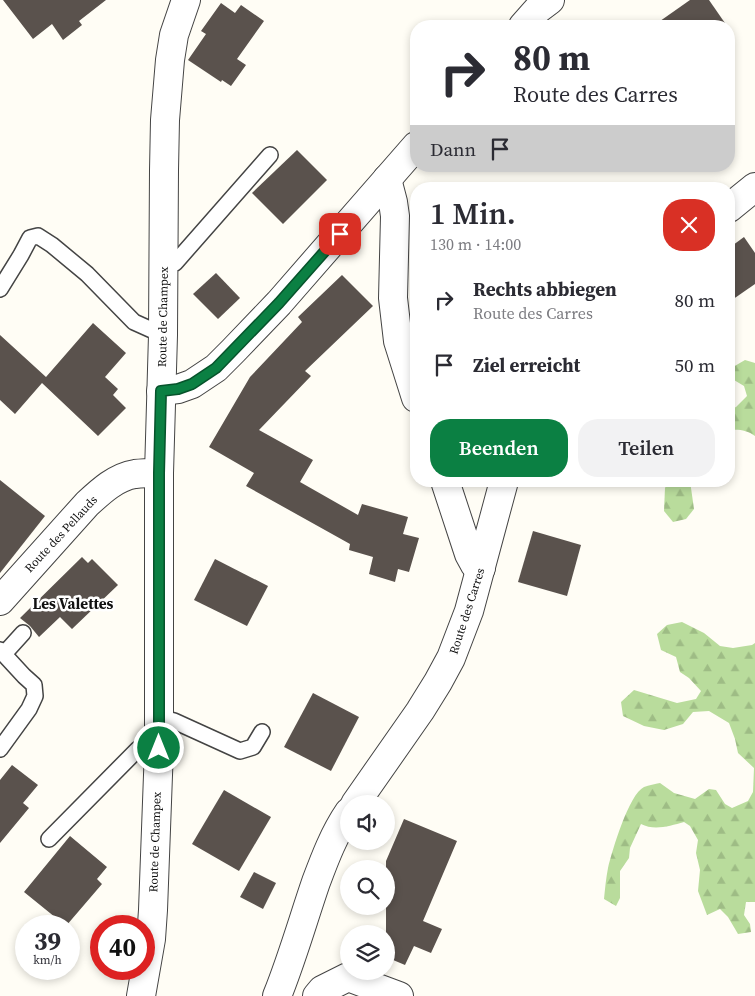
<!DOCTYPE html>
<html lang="de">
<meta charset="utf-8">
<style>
body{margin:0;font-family:"Source Serif 4",serif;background:#f2f2f3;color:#2b2b33;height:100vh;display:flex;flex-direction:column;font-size:19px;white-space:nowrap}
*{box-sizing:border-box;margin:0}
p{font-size:16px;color:#7c7c81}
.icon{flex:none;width:28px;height:28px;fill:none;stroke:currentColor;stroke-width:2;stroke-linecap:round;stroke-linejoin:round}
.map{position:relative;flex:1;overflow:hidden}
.details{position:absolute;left:410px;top:182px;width:325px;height:305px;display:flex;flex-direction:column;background:#fff;border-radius:20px;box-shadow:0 2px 8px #0003}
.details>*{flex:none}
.hud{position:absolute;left:410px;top:20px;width:325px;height:152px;border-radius:20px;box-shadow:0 2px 8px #0003;background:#fff;color:#2b2b33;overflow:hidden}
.buttons{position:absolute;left:340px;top:795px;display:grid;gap:10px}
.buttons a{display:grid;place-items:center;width:55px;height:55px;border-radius:50%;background:#fff;box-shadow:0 2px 8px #0003;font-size:25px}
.speed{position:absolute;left:15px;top:915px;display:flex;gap:10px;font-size:25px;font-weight:700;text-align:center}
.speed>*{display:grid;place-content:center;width:65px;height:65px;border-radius:50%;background:#fff;box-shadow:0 2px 8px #0003;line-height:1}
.speed small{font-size:12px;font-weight:400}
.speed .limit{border:8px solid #d22;background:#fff;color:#111}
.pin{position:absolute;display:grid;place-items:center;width:42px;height:42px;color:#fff;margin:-21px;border-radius:10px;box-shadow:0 2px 8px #0006}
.me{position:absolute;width:55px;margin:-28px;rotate:0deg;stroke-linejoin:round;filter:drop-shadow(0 0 4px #0008)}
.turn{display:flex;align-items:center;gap:18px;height:105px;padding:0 20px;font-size:22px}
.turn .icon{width:65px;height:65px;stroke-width:2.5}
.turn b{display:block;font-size:35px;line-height:42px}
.then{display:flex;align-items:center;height:48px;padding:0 20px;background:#0003;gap:10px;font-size:19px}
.round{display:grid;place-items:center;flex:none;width:52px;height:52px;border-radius:20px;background:#f2f2f3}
.head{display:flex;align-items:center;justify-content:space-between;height:85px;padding:0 20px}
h1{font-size:30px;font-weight:600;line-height:38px}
.button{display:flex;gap:10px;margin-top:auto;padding:10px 20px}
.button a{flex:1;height:58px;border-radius:20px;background:#0b8043;color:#fff;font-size:20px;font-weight:600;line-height:58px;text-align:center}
.button a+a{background:#f2f2f3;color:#2b2b33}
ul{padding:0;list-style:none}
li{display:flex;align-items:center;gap:15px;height:65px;padding:0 20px}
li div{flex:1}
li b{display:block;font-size:19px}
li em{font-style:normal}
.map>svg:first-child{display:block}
</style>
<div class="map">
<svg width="755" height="996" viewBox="0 0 755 996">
<defs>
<pattern id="forest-firs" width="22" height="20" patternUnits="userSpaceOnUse" patternTransform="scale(1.25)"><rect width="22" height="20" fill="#b9dc9c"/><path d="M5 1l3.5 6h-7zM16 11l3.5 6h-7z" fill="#9ebc85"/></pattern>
</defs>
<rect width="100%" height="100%" fill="#fffdf5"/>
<g fill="url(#forest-firs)">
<path d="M 745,360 L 755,363 L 755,436 C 747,430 739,429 729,430 L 729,410 L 736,407 L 747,396 L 744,386 L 734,380 L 733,367 Z"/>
<path d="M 668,481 L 690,481 L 694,509 L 686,519 L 673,522 L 664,511 L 665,488 Z"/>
<path d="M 682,622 L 704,633 L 720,646 L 733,648 L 752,645 L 755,643 L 755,902 L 746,902 L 744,915 L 750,924 L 751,932 L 738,934 L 728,917 L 720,909 L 707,915 L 698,891 L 700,870 L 696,853 L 698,840 L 690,826 L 684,822 C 670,826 654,831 641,824 L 630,848 L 629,858 L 620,871 L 620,898 L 616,906 L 604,899 C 605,889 606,878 608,868 C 612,851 629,794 644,787 C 649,785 655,784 660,783 L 674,793 L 695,799 L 709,789 L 716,790 L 725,804 L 732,808 L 748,801 L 753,792 L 754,768 L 738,753 L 735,739 L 729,723 L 709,711 L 693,712 L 683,724 L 664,730 L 644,726 L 623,716 L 621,702 L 634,690 L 677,703 L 696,699 L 701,691 L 689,678 L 680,672 L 676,657 L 661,650 L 657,634 L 667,625 Z"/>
</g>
<g fill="#5a524d">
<path d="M 3,0 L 106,0 L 79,21 L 82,25 L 63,40 L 52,24 L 33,39 Z"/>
<path d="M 690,0 L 709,0 L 727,26 L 653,26 Z"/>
<path d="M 221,3 L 235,13 L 241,5 L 264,21 L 237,59 L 246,65 L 231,86 L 222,80 L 221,82 L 188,60 L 206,34 L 201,31 Z"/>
<path d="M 297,150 L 327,180 L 283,224 L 252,193 Z"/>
<path d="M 744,237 L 755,253 L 755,284 L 729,302 L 729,248 Z"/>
<path d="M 216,273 L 240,298 L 218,319 L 193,294 Z"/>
<path d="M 342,275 L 373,306 L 305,371 L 311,376 L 259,430 L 313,460 L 300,482 L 358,515 L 362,504 L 408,517 L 403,534 L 419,538 L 409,572 L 398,569 L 395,582 L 369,574 L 373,557 L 349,550 L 350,544 L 246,486 L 254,473 L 209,447 L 250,377 L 302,322 L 298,317 Z"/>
<path d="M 93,323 L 126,353 L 105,377 L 118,389 L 113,395 L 126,408 L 98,436 L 42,383 L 15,414 L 0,400 L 0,335 L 46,377 Z"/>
<path d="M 0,480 L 45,516 L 0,573 Z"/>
<path d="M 533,531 L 581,545 L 567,596 L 518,582 Z"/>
<path d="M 82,557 L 88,563 L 92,559 L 118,585 L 72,629 L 60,617 L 39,637 L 30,626 L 20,618 Z"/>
<path d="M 215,559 L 268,586 L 247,626 L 194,600 Z"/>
<path d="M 313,693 L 359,717 L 331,771 L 284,747 Z"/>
<path d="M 12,765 L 38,785 L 23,803 L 29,808 L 0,843 L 0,780 Z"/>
<path d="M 224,790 L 271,817 L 239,871 L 192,844 Z"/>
<path d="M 404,819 L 457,841 L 423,921 L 442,929 L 431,953 L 414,946 L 405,965 L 386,957 L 386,861 Z"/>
<path d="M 70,836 L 107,867 L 97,879 L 102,884 L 66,926 L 24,892 Z"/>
<path d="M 254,872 L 276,883 L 263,909 L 240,897 Z"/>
</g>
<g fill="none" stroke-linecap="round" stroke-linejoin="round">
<g stroke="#444" stroke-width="18">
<g id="service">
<path d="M 164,264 L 175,263 L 270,155"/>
<path d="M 0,289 L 21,255 L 30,238 L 38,236 L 52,245 L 87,274 L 134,322 L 163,335"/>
<path d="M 0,650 L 24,676 L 34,685 L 35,696 L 29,709 L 0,749"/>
<path d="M 4,654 L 23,633"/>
<path d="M 158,717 L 174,721 L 240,751 L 253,747 L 262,732"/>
<path d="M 49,839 L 138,749 L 159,748"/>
</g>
</g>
<g stroke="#444" stroke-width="30">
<g id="minor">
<path d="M 523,26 L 538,9 L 550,0"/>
<path d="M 387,179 L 393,202 L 395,216 L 393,298 L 398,341 L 416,398"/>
<path d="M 729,208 L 755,187"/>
<path d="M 161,391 L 178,389 L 192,384 L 216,368 L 233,351 L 279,303 L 416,146"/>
<path d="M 445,481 L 469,554 L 475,565 L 481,568"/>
<path d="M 0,601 L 87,504 C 101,491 116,477 135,474 C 143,473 151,473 159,473"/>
<path d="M 355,804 L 420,711 L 438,682 L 451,658 L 469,611 L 504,481"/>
<path d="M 277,996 C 292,959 303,920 316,882 C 325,858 334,834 349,812"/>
<path d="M 317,996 L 322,990 L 348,977 L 399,996"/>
</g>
</g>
<g stroke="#444" stroke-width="30">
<path id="tertiary" d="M 141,996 L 151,939 L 153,910 L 159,748 L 159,473 L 163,335 L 164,170 L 165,120 L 170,60 L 174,35 L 186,0"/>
</g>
<use href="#service" stroke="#fff" stroke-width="15"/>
<use href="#minor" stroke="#fff" stroke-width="28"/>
<use href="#tertiary" stroke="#fff" stroke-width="28"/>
</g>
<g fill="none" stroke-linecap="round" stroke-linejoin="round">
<g stroke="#07532c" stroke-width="12">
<path id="route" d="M 159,748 L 159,473 L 161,391 L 178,389 L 192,384 L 216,368 L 279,303 L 340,234"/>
</g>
<use href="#route" stroke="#0b8043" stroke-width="9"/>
</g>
<g text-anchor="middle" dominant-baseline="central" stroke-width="5" stroke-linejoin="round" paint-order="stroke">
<g font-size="12" fill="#111" stroke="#fff">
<text transform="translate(163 317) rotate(-89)">Route de Champex</text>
<text transform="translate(61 534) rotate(-47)">Route des Pellauds</text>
<text transform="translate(467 611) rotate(-72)">Route des Carres</text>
<text transform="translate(155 842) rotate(-88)">Route de Champex</text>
</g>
<g font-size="15" font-weight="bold" fill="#111" stroke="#fff">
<text x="73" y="603">Les Valettes</text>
</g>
</g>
</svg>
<div class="buttons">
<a><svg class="icon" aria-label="sound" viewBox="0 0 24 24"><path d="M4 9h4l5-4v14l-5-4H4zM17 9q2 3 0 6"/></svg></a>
<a><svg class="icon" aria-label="search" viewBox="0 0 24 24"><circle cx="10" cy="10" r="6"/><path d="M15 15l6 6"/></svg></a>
<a><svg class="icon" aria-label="layers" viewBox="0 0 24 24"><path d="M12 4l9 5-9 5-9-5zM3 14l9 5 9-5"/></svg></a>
</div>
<div class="speed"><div>39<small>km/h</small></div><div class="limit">40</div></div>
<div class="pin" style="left:340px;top:234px;background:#d93025"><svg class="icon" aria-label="arrive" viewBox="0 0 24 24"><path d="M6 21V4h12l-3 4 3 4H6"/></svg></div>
<svg class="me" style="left:159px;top:748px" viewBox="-20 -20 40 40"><circle r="17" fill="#0b8043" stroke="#fff" stroke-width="3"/><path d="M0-11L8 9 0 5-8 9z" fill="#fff"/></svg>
<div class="hud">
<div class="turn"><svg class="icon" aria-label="right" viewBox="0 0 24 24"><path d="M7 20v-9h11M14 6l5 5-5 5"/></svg><div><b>80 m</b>Route des Carres</div></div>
<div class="then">Dann<svg class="icon" aria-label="arrive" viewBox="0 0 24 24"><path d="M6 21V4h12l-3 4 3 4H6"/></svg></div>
</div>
<section class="details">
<div class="head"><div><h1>1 Min.</h1><p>130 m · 14:00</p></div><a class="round" style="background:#d93025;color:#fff"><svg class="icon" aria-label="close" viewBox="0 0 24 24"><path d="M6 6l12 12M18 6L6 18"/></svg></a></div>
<ul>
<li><svg class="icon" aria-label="right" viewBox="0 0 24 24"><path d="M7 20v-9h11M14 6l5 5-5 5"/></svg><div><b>Rechts abbiegen</b><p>Route des Carres</p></div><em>80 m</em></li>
<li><svg class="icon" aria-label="arrive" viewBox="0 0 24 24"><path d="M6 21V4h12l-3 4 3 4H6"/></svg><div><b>Ziel erreicht</b></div><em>50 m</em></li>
</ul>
<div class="button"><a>Beenden</a><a>Teilen</a></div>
</section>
</div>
